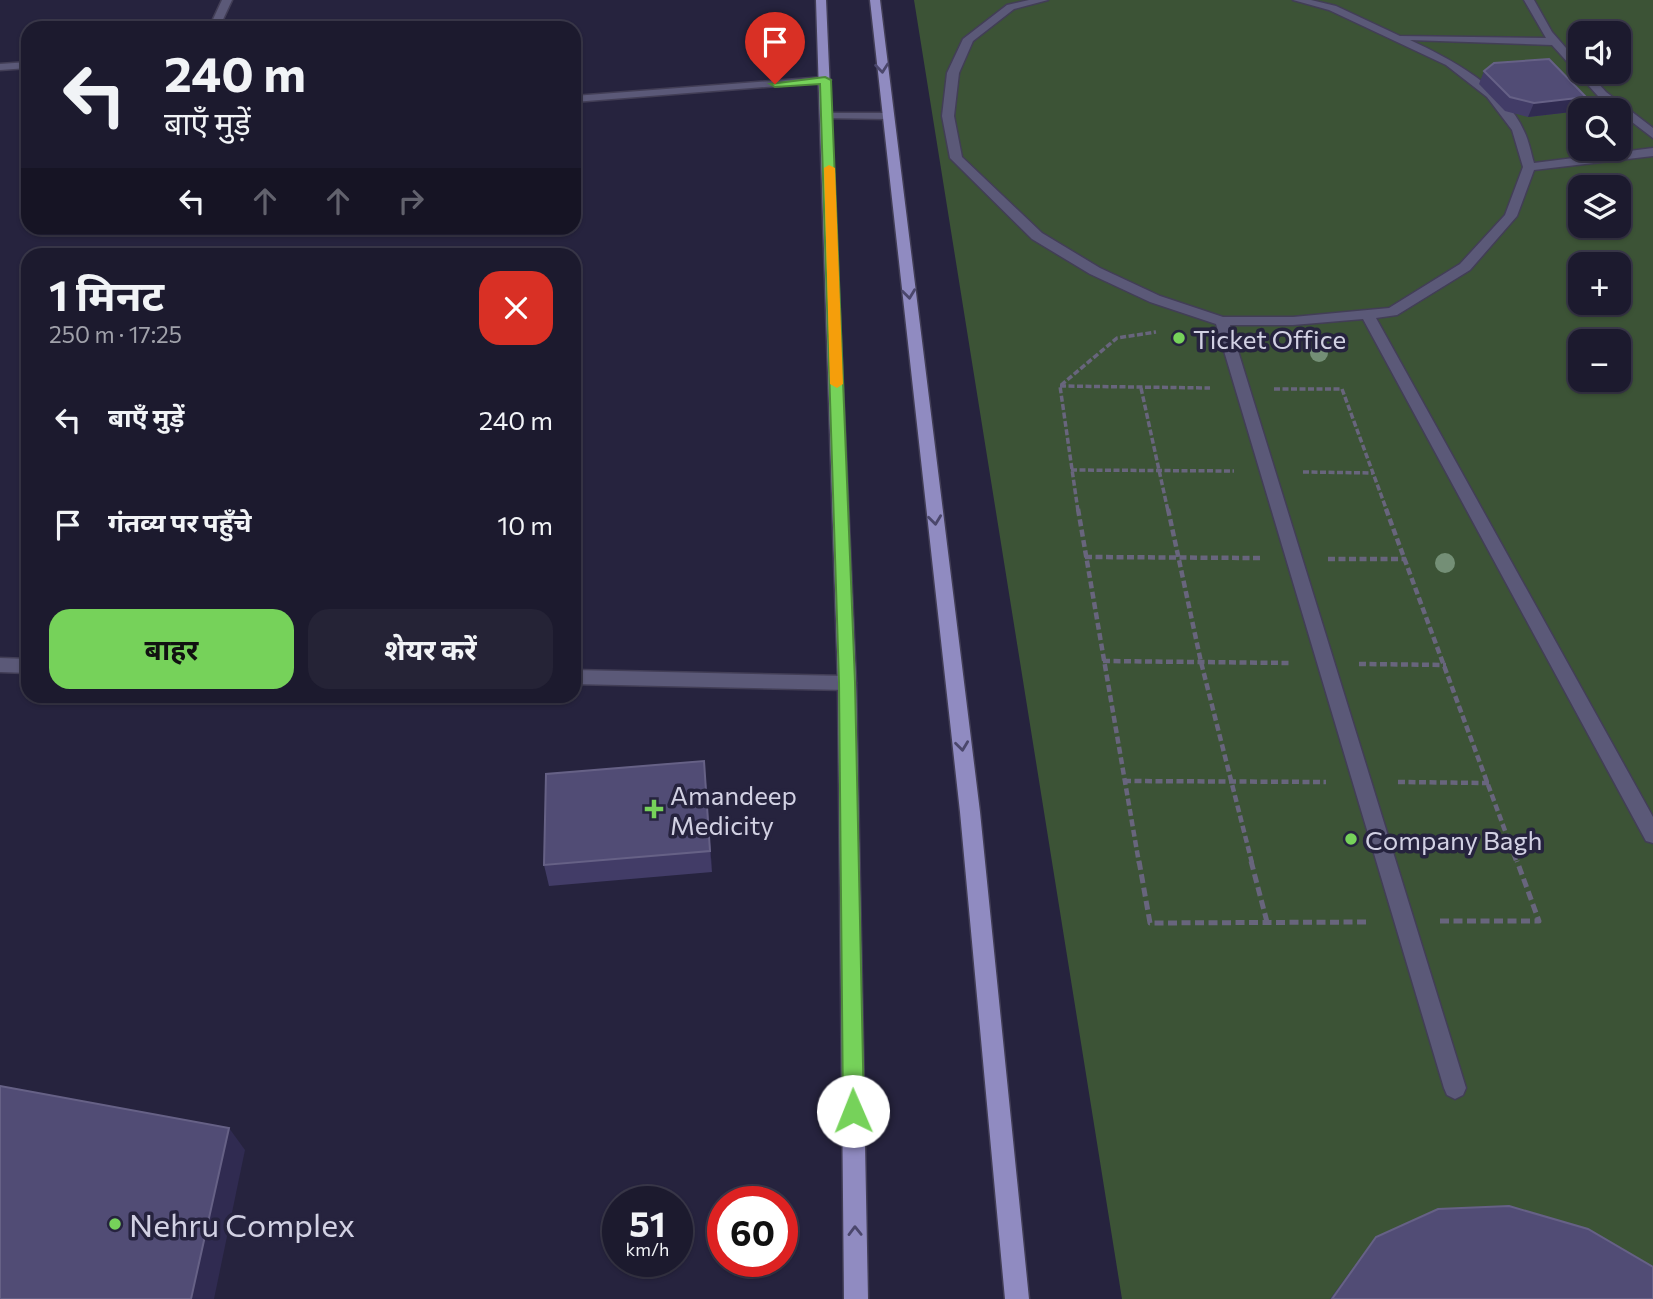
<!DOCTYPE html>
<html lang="hi">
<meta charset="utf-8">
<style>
body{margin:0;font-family:Commissioner,"Noto Sans Devanagari",sans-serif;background:#252336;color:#f1f3f6;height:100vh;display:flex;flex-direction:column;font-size:26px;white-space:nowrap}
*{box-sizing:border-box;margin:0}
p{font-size:23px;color:#a0a1aa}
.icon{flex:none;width:38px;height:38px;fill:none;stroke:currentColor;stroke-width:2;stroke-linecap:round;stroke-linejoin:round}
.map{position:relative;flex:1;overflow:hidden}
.details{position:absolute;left:21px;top:248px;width:560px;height:455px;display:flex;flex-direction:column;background:#1c1a2e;border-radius:21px;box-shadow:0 2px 5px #0004,0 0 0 2px #3a384a}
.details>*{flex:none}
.hud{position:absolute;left:21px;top:21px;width:560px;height:214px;border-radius:21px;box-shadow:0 2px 5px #0004,0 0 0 2px #3a384a;background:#1c1a2e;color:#f1f3f6;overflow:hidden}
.tools{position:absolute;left:1568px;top:21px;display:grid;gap:14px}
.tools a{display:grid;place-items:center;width:63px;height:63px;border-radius:14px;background:#1c1a2e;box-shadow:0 2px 5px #0004,0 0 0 2px #3a384a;font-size:35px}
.speed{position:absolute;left:602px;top:1186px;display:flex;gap:14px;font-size:35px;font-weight:700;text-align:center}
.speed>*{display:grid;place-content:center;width:91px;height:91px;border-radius:50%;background:#1c1a2e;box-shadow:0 2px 5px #0004,0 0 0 2px #3a384a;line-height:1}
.speed small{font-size:18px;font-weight:400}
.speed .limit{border:10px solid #d22;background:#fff;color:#111}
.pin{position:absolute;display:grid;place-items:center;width:60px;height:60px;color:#fff;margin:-72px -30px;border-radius:50% 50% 50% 0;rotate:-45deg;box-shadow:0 0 7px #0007}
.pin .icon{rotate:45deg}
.me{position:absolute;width:77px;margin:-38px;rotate:359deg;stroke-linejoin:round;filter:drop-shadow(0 0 5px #0008)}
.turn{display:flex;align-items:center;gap:24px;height:147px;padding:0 28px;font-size:32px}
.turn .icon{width:91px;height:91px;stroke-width:2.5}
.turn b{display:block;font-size:49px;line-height:60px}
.lanes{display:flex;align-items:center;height:66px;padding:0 28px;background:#0003;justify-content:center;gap:35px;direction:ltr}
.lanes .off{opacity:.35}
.round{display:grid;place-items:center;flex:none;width:74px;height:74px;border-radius:21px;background:#252336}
.summary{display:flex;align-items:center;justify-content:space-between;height:119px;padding:0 28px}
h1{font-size:42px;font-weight:700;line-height:52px}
.primary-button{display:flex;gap:14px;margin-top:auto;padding:14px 28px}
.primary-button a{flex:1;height:80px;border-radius:21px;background:#76d25a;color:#111;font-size:28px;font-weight:700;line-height:80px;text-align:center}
.primary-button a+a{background:#252336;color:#f1f3f6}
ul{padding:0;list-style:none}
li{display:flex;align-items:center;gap:21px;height:105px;padding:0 28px}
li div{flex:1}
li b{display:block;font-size:26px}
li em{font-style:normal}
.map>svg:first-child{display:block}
</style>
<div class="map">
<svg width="1653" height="1299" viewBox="0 0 1653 1299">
<rect width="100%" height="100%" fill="#26233e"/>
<path fill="#3c5336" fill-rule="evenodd" d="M 914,0 L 1653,0 L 1653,1299 L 1122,1299 ZM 1580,33 L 1619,33 L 1619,72 L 1580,72 ZM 1580,110 L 1619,110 L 1619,149 L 1580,149 ZM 1580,187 L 1619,187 L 1619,226 L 1580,226 ZM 1580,264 L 1619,264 L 1619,303 L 1580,303 ZM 1580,341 L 1619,341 L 1619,380 L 1580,380 Z"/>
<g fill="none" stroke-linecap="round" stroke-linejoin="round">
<g stroke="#423e56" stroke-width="3">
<path id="lane" d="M 1029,0 L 1048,0 L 1014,9 L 973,41 L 959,73 L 954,116 L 962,157 L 1042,233 L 1100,268 L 1160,296 L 1223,317 L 1293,317 L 1389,308 L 1460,264 L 1505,215 L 1523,167 L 1512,130 L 1487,97 L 1446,65 L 1329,10 L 1293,0 L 1311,0 L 1336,6 L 1400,36 L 1546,38 L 1524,0 L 1534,0 L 1552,32 L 1580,64 L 1580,72 L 1588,72 L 1606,92 L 1653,128 L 1653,138 L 1598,96 L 1552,45 L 1410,40 C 1451,59 1505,88 1524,131 C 1529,141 1531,153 1534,163 L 1653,148 L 1653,156 L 1534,170 L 1517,216 L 1470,270 L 1397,315 L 1376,318 L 1653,817 L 1653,843 L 1646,841 L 1363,319 L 1293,325 L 1230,325 L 1466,1088 L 1463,1095 L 1455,1099 L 1447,1095 L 1444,1088 L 1216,324 L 1150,302 L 1090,274 L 1032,239 L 950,158 L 942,116 L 947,73 L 963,39 L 1007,5 Z"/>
</g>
<g stroke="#423e56" stroke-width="3">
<g id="street">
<path d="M 222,0 L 232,0 L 219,28 L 209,28 Z"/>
<path d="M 28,62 L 28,68 L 0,70 L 0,64 Z"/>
<path d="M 825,77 L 831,80 L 829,82 L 574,102 L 574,96 Z"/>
<path d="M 827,113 L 887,113 L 893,116 L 887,119 L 823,118 L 821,116 Z"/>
<path d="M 0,658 L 28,659 L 28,673 L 0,672 Z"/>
<path d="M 574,670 L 847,676 L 853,678 L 856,683 L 853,688 L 847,690 L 574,684 Z"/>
</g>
</g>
<g stroke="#423e56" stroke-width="3">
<g id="primary">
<path d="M 816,0 L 826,0 L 856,683 L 868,1299 L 844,1299 L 838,683 Z"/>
<path d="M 870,0 L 880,0 L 980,812 L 1029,1299 L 1005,1299 L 960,812 Z"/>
</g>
</g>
<g stroke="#68657d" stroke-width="3.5" stroke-dasharray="6 2.5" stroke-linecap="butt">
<path d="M 1060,386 L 1210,388"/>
<path d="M 1141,388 L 1168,511"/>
<path d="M 1274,389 L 1342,389 L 1387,511"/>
<path d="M 1071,470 L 1234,471"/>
<path d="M 1303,472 L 1373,473"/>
<path d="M 1078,511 L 1060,386 L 1117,338 L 1156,332"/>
</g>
<g stroke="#68657d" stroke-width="4.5" stroke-dasharray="7 3.5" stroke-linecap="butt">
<path d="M 1078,509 L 1139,863"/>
<path d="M 1168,509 L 1201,662 L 1252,863"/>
<path d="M 1386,509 L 1517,863"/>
<path d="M 1085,557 L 1260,558"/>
<path d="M 1328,559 L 1406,559"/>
<path d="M 1103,661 L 1291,663"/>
<path d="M 1359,664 L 1446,665"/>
<path d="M 1124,781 L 1326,782"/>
<path d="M 1398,782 L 1489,783"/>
</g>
<g stroke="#68657d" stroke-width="5" stroke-dasharray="9 4.5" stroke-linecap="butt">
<path d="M 1139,861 L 1150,923 L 1368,922"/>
<path d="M 1251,861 L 1267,922"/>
<path d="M 1440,921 L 1539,921 L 1517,861"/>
</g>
<use href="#lane" fill="#5b5978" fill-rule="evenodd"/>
<use href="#street" fill="#5b5978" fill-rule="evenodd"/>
<use href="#primary" fill="#908bc1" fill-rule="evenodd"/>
</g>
<g fill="#748f76">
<circle cx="1319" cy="353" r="9"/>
<circle cx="1445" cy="563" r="10"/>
</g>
<g fill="#423c67">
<path d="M 1484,71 L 1586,97 L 1580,111 L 1528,117 L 1505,111 L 1479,84 Z"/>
<path d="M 706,782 L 712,872 L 549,886 L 544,865 Z"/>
<path d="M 1376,1237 L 1653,1299 L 1330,1299 Z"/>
</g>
<g fill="#302b51">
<path d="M 1586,97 L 1580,111 L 1528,117 L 1534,103 Z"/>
<path d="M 704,761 L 706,782 L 712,872 L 710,851 Z"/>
<path d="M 229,1128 L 245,1150 L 214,1299 L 191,1299 Z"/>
</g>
<g fill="#514c75" stroke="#666186" stroke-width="2">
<path d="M 1549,59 L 1586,97 L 1534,103 L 1510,97 L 1484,71 L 1494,63 Z"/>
<path d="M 704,761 L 710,851 L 544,865 L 546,774 Z"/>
<path d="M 0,1086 L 229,1128 L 191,1299 L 0,1299 Z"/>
<path d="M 1509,1206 L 1588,1229 L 1653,1267 L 1653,1299 L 1332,1299 L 1376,1237 L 1438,1209 Z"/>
</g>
<defs><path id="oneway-chevron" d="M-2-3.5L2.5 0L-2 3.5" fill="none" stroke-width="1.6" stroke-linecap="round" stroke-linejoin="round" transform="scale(1.75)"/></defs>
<g stroke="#4b476c">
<use href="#oneway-chevron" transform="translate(882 68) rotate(84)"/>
<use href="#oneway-chevron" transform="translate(909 294) rotate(83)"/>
<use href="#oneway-chevron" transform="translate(935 520) rotate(83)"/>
<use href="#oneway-chevron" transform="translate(962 746) rotate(83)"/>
<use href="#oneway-chevron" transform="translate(855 1231) rotate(-91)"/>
</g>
<path fill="#76d25a" stroke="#4d883a" stroke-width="2" d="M 825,77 L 831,80 L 855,682 L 864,1111 L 861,1118 L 853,1121 L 846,1118 L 843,1111 L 839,682 L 820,84 L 775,87 L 770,84 Z"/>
<path fill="#f59e0b" d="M 829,165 L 835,168 L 843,384 L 837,388 L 830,384 L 824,168 Z"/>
<g fill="#76d25a" stroke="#26233e" stroke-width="2.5">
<circle cx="1179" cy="338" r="7"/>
<path d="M650.5 798.5h7v7h7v7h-7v7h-7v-7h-7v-7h7z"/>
<circle cx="1351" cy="839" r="7"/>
<circle cx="115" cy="1224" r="7"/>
</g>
<g text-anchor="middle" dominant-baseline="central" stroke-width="7" stroke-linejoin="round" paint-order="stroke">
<g font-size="26" fill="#d2d1e3" stroke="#26233e" text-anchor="start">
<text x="1193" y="338">Ticket Office</text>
<text x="670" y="794">Amandeep<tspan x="670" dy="30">Medicity</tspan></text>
<text x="1365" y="839">Company Bagh</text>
</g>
<g font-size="32" fill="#d2d1e3" stroke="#26233e" text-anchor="start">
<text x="129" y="1224">Nehru Complex</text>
</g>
</g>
</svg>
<div class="tools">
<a><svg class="icon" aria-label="sound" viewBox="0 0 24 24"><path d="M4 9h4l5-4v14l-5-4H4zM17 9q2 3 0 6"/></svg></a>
<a><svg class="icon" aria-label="search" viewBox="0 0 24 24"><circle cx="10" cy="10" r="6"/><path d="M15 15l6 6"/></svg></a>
<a><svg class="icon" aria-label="layers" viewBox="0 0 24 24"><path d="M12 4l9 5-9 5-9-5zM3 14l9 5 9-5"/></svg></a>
<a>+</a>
<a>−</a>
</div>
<div class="speed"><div>51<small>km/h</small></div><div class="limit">60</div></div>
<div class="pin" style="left:775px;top:84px;background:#d93025"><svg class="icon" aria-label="arrive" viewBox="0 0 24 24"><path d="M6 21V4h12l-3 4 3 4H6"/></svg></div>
<svg class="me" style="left:853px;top:1111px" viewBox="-20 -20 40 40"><circle r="19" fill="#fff"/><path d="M0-13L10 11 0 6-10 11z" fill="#76d25a"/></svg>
<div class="hud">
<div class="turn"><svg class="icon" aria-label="left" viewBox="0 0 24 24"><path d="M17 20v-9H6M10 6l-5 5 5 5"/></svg><div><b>240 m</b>बाएँ मुड़ें</div></div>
<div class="lanes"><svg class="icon" aria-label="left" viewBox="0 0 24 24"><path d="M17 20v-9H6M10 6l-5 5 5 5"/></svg><svg class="icon off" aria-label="ahead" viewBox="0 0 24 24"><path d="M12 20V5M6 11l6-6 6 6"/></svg><svg class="icon off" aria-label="ahead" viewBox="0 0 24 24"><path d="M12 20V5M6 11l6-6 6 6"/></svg><svg class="icon off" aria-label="right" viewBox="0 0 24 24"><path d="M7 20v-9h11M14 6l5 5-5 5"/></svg></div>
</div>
<section class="details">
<div class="summary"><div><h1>1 मिनट</h1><p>250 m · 17:25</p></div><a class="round" style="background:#d93025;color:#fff"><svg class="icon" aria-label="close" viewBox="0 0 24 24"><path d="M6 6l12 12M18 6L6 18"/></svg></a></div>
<ul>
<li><svg class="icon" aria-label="left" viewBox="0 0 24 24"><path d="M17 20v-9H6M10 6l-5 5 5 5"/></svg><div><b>बाएँ मुड़ें</b></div><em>240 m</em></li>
<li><svg class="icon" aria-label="arrive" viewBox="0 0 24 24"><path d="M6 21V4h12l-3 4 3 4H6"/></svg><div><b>गंतव्य पर पहुँचे</b></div><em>10 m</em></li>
</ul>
<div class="primary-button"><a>बाहर</a><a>शेयर करें</a></div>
</section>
</div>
